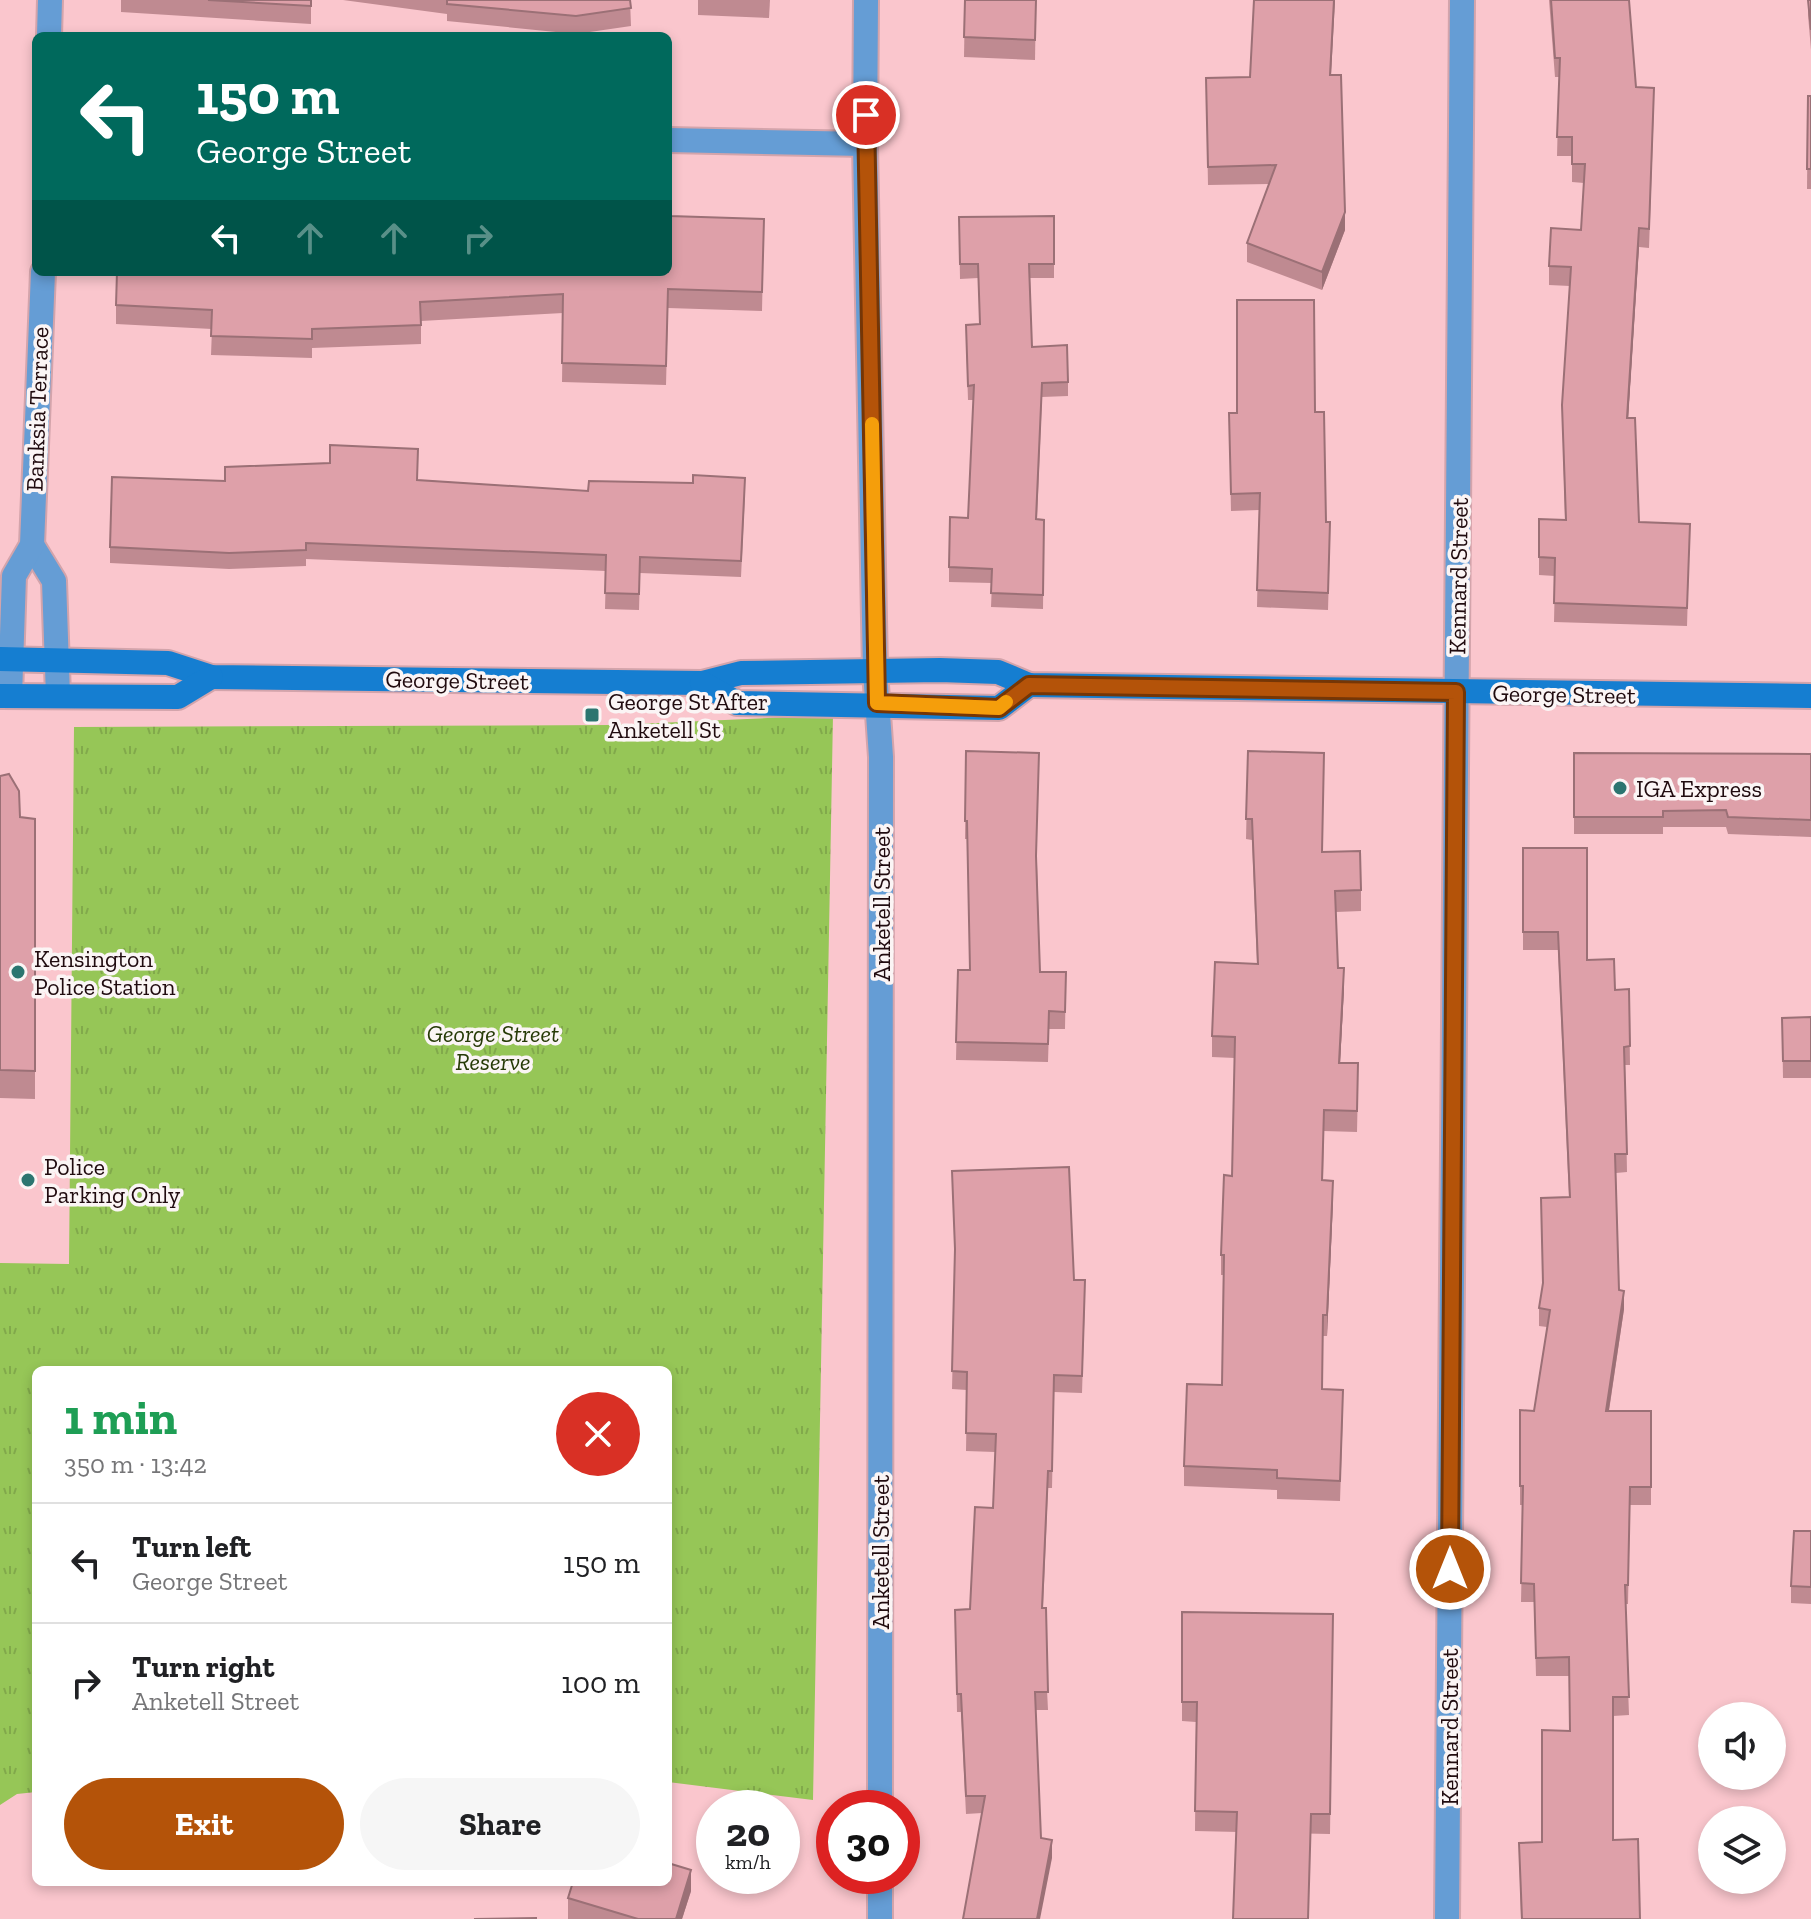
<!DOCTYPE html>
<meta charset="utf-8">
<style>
body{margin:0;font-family:"Zilla Slab",serif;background:#f6f6f6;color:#202124;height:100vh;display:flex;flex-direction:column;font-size:30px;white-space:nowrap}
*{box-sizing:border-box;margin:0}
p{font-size:26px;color:#757577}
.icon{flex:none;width:44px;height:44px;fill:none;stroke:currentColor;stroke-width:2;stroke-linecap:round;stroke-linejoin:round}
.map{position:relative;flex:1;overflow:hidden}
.side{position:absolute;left:32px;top:1366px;width:640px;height:520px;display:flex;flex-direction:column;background:#fff;border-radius:12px;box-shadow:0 4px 12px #0003}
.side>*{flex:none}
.top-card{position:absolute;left:32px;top:32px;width:640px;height:244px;border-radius:12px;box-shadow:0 4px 12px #0003;background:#00695c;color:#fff;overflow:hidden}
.buttons{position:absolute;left:1698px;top:1702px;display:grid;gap:16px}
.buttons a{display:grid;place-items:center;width:88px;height:88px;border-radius:50%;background:#fff;box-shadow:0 4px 12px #0003;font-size:40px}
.speed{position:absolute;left:696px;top:1790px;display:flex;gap:16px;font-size:40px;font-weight:700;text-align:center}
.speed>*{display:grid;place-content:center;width:104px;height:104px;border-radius:50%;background:#fff;box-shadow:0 4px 12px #0003;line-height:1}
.speed small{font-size:20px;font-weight:400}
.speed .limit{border:12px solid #d22;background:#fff;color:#111}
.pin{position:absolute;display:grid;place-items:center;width:68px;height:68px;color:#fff;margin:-34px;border:4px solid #fff;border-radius:50%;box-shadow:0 2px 8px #0007}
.me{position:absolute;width:88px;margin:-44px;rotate:0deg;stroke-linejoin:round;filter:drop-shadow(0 0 6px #0008)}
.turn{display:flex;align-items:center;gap:28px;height:168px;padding:0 32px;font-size:36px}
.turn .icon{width:104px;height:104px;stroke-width:2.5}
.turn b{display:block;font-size:56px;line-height:68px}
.lanes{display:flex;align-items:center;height:76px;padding:0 32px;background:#0003;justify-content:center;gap:40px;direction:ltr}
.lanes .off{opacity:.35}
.round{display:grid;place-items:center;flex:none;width:84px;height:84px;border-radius:42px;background:#f6f6f6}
.summary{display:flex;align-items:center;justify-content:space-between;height:136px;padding:0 32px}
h1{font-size:48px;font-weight:700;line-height:60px;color:#1e9e55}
.button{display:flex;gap:16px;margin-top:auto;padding:16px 32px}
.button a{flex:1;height:92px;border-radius:48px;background:#b45309;color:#fff;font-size:32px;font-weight:700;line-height:92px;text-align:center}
.button a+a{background:#f6f6f6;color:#202124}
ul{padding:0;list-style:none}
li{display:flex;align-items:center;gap:24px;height:120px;padding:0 32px;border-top:2px solid #e0e0e0}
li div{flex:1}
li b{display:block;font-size:30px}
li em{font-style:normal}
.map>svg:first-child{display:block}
</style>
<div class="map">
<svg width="1811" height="1919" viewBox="0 0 1811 1919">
<defs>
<pattern id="park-tufts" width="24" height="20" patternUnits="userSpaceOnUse" patternTransform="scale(2)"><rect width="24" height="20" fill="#96c657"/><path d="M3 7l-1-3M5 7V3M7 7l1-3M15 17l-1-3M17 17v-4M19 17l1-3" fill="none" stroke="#81a94b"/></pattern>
</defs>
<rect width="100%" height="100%" fill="#fac6cd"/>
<path fill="url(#park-tufts)" d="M 833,715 L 813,1800 L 668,1782 L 668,1370 L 36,1370 L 36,1792 L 17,1794 L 0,1805 L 0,1263 L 69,1264 L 74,727 L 613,725 Z"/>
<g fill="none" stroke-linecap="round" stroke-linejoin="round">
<g stroke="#d3a4ab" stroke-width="28">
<g id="street">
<path d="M 866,0 L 865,144 L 875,671 L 881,757 L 880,1808"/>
<path d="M 49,36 L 50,0"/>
<path d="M 668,140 L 865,144"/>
<path d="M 32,545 L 54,581 L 58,696"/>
<path d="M 10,696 L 14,576 L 32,545 L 43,272"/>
<path d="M 880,1919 L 880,1876"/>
<path d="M 1447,1919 L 1462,0"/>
</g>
</g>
<g stroke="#d3a4ab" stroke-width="28">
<g id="secondary">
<path d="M 0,659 L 168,663 L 211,677 L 702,683 L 741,673 L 940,670 L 998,672 L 1029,685 L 1811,696"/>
<path d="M 702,683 L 737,703 L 999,708 L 1029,685"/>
<path d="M 0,696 L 178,697 L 211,677"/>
</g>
</g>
<use href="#street" stroke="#659dd5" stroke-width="24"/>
<use href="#secondary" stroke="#157ed1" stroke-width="24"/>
</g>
<g fill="#bf8a91">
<path d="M 121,0 L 311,0 L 311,24 L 121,12 Z"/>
<path d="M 343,0 L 630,0 L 631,26 L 576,34 L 447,21 L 447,14 Z"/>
<path d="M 698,0 L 770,0 L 769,18 L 698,15 Z"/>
<path d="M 965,0 L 1036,0 L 1035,60 L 964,57 Z"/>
<path d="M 1549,0 L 1629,0 L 1636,87 L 1654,106 L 1649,248 L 1639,247 L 1628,418 L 1639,522 L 1690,524 L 1687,626 L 1554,622 L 1555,576 L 1539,575 L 1539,519 L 1565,520 L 1562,405 L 1570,286 L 1549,285 L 1549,266 L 1581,230 L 1584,183 L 1572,182 L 1572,156 L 1557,156 L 1559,77 L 1555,77 Z"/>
<path d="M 1808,0 L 1811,0 L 1811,50 L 1808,15 Z"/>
<path d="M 1331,75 L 1345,230 L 1322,290 L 1247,262 L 1247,243 L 1269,184 L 1208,185 L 1206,78 Z"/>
<path d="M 1808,96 L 1811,96 L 1811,189 L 1807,189 Z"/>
<path d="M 670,216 L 764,219 L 762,311 L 668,308 L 666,385 L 562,382 L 563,313 L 421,321 L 421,344 L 312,348 L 312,358 L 211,355 L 212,329 L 116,324 L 116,305 Z"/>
<path d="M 1054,216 L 1054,278 L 1030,278 L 1032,347 L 1068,382 L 1068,396 L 1042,397 L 1037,519 L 1044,520 L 1043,609 L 991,607 L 992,583 L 949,582 L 949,567 L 968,518 L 974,400 L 968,400 L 966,339 L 980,324 L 978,278 L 960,279 L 959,217 Z"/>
<path d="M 1315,412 L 1326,522 L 1330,539 L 1328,610 L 1257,607 L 1259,510 L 1231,511 L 1229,413 Z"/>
<path d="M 225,467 L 588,491 L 745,494 L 741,577 L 640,573 L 639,610 L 605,609 L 606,571 L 306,559 L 306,566 L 229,569 L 110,563 L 110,547 L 225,481 Z"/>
<path d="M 966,751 L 1037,864 L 1040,972 L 1066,972 L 1065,1029 L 1049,1029 L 1048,1062 L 956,1060 L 958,970 L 970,970 L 967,839 L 965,839 Z"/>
<path d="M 1248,751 L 1322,852 L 1361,890 L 1361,911 L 1336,912 L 1338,968 L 1344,989 L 1340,1063 L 1358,1084 L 1357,1132 L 1324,1131 L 1323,1180 L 1333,1201 L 1327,1336 L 1323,1336 L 1323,1389 L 1343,1410 L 1340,1501 L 1277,1499 L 1277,1490 L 1184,1486 L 1184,1466 L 1222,1385 L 1223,1275 L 1221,1275 L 1221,1255 L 1232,1176 L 1235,1058 L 1212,1057 L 1212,1036 L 1257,964 L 1252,840 L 1246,839 Z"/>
<path d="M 1574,753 L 1811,754 L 1811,837 L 1728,834 L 1726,827 L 1663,827 L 1663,834 L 1574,834 Z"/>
<path d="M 0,776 L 20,817 L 35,819 L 35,1099 L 0,1098 Z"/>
<path d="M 1523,848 L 1587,960 L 1615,990 L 1629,989 L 1630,1065 L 1625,1065 L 1627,1172 L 1616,1173 L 1619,1290 L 1624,1309 L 1609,1411 L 1651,1411 L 1651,1505 L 1630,1505 L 1628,1604 L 1625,1604 L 1629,1715 L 1613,1716 L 1613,1840 L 1640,1919 L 1521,1919 L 1519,1843 L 1542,1842 L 1570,1731 L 1569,1676 L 1536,1676 L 1534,1602 L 1521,1602 L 1523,1505 L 1520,1505 L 1520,1410 L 1534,1411 L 1547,1327 L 1539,1326 L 1539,1308 L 1569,1197 L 1558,950 L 1523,950 Z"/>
<path d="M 1811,1017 L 1811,1078 L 1783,1078 L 1782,1018 Z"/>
<path d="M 952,1171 L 1074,1280 L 1085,1298 L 1082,1393 L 1054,1392 L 1052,1488 L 1048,1488 L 1043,1608 L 1048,1710 L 1035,1710 L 1041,1838 L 1052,1858 L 982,1813 L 966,1814 L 961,1712 L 957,1712 L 955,1610 L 970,1609 L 993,1508 L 995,1452 L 966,1451 L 967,1390 L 952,1389 L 955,1259 Z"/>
<path d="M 1811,1531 L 1811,1604 L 1791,1603 L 1791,1586 Z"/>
<path d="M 1182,1612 L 1333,1614 L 1330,1834 L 1195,1831 L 1196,1722 L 1182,1721 Z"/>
<path d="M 691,1891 L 682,1919 L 568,1919 L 568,1898 Z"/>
</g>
<g fill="#9b7076">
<path d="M 1334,0 L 1335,0 L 1330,94 L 1330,75 Z"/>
<path d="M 1345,212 L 1345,230 L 1322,290 L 1322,272 Z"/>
<path d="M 1639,228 L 1639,247 L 1627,437 L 1627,418 Z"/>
<path d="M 1344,968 L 1344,989 L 1339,1083 L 1339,1063 Z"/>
<path d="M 1333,1181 L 1333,1201 L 1327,1336 L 1327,1315 Z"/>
<path d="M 1624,1291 L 1624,1309 L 1606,1429 L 1606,1411 Z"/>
<path d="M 1052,1840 L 1052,1858 L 1040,1919 L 1037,1919 Z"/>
<path d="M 691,1870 L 691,1891 L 682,1919 L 676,1919 Z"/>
</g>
<g fill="#dea0a9" stroke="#9b7076" stroke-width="2">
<path d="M 208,0 L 311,0 L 311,6 Z"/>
<path d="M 447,0 L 630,0 L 631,8 L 576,16 L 447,4 Z"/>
<path d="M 965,0 L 1036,0 L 1035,40 L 964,37 Z"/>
<path d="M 1254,0 L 1334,0 L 1330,75 L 1341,75 L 1345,212 L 1322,272 L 1247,243 L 1276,165 L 1208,167 L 1206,78 L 1250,77 Z"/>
<path d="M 1551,0 L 1629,0 L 1636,87 L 1654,88 L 1649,229 L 1639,228 L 1627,418 L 1635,418 L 1639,522 L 1690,524 L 1687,608 L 1554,603 L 1555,558 L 1539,557 L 1539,519 L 1566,520 L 1562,405 L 1571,267 L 1549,266 L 1551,228 L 1581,230 L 1585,164 L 1572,164 L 1572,137 L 1557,137 L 1560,58 L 1555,58 Z"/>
<path d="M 1808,0 L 1811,0 L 1811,30 Z"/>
<path d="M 1808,96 L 1811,96 L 1811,169 L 1807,169 Z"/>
<path d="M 668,208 L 670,208 L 670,216 L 764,219 L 762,292 L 668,289 L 666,366 L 562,363 L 563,294 L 420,302 L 421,325 L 312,329 L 312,339 L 211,336 L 212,310 L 116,305 L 117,272 L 668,272 Z"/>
<path d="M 1054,216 L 1054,264 L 1029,264 L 1032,347 L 1067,345 L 1068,382 L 1042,383 L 1036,519 L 1044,520 L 1043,595 L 991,593 L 992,569 L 949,567 L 950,517 L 968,518 L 974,385 L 968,386 L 966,325 L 980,324 L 978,264 L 960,264 L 959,217 Z"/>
<path d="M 1237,300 L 1314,300 L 1315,412 L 1324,412 L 1326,522 L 1330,522 L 1328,593 L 1257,590 L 1260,493 L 1231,494 L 1229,413 L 1237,413 Z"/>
<path d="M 330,445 L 418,449 L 417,480 L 588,491 L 589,481 L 693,483 L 693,475 L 745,478 L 741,561 L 640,557 L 639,594 L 605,593 L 606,555 L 306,543 L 306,550 L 229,553 L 110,547 L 112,477 L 225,481 L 225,467 L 330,463 Z"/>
<path d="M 966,751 L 1039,753 L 1036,856 L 1040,972 L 1066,972 L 1065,1012 L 1049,1011 L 1048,1044 L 956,1042 L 958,970 L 970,970 L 967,821 L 965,821 Z"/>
<path d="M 1248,751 L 1324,753 L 1322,852 L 1360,851 L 1361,890 L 1335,891 L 1338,968 L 1344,968 L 1339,1063 L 1358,1063 L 1357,1111 L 1324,1110 L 1322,1180 L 1333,1181 L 1327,1315 L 1323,1315 L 1322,1389 L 1343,1390 L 1340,1481 L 1277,1478 L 1277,1470 L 1184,1466 L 1187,1384 L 1222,1385 L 1224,1255 L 1221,1255 L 1224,1175 L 1232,1176 L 1235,1037 L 1212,1036 L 1215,962 L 1258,964 L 1252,819 L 1246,819 Z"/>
<path d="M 1574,753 L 1811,754 L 1811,820 L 1728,817 L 1726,810 L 1663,811 L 1663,817 L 1574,817 Z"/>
<path d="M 9,774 L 19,791 L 20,817 L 35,819 L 35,1071 L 0,1070 L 0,776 Z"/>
<path d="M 1523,848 L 1587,848 L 1587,960 L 1614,959 L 1615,990 L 1629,989 L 1630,1046 L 1624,1047 L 1627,1154 L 1615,1154 L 1619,1290 L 1624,1291 L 1606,1411 L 1651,1411 L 1651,1487 L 1630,1487 L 1628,1585 L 1625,1585 L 1629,1697 L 1613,1697 L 1613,1840 L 1638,1839 L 1640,1919 L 1522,1919 L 1519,1843 L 1542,1842 L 1542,1730 L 1570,1731 L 1569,1657 L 1536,1658 L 1534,1584 L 1521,1583 L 1523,1486 L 1520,1486 L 1520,1410 L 1534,1411 L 1550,1310 L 1539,1308 L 1543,1283 L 1541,1198 L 1570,1197 L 1558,932 L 1523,932 Z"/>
<path d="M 1811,1017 L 1811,1061 L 1783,1061 L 1782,1018 Z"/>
<path d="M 1069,1167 L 1074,1280 L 1085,1280 L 1082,1376 L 1054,1375 L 1052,1471 L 1048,1471 L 1042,1608 L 1046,1608 L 1048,1692 L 1035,1692 L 1041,1838 L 1052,1840 L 1037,1919 L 963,1919 L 985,1796 L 966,1796 L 961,1694 L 957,1694 L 955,1610 L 970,1609 L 975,1507 L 993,1508 L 996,1434 L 966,1433 L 967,1372 L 952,1371 L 955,1249 L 952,1171 Z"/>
<path d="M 1794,1531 L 1811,1531 L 1811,1587 L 1791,1586 Z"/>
<path d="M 1182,1612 L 1333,1614 L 1330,1814 L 1311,1814 L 1308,1919 L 1233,1919 L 1237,1812 L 1195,1811 L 1197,1702 L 1182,1702 Z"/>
<path d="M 668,1863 L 691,1870 L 676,1919 L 638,1919 L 568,1898 L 573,1882 L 668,1882 Z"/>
<path d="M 536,1918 L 536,1919 L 474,1919 Z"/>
</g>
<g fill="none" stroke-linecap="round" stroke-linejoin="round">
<g stroke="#753606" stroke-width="20">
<path id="route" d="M 866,115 L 877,703 L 999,708 L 1029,685 L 1456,692 L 1450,1569"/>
</g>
<use href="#route" stroke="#b45309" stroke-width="14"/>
<path stroke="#f59e0b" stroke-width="14" d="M 872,424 L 877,703 L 999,708 L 1006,702"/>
</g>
<g fill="#2c7570" stroke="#fbf5f5" stroke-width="3">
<rect x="584" y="707" width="16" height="16" rx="4"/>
<circle cx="1620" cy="788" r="8"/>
<circle cx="18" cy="972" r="8"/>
<circle cx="28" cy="1180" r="8"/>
</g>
<g text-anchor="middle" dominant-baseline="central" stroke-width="7" stroke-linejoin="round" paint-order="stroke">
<g font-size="24" fill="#200b0f" stroke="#fbf5f5">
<text transform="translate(37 409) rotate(-88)">Banksia Terrace</text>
<text transform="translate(1458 576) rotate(-89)">Kennard Street</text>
<text transform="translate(457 680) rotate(1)">George Street</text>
<text transform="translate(1564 694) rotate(1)">George Street</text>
<text transform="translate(881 904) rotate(-90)">Anketell Street</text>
<text transform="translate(880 1552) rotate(-90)">Anketell Street</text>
<text transform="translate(1449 1727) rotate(-90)">Kennard Street</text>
</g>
<g font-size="24" fill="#200b0f" stroke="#fbf5f5" text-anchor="start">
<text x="608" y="701">George St After<tspan x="608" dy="28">Anketell St</tspan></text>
<text x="1636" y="788">IGA Express</text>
<text x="34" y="958">Kensington<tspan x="34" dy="28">Police Station</tspan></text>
<text x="44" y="1166">Police<tspan x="44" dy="28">Parking Only</tspan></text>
</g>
<g font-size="24" font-style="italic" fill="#263a06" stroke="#fbf5f5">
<text x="493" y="1033">George Street<tspan x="493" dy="28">Reserve</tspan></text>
</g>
</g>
</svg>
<div class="buttons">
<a><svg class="icon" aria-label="sound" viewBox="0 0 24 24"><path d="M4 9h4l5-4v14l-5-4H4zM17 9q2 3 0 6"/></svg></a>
<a><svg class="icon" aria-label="layers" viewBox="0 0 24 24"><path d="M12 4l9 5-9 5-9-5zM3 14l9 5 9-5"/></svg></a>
</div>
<div class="speed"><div>20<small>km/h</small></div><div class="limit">30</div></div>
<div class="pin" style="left:866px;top:115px;background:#d93025"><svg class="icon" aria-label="arrive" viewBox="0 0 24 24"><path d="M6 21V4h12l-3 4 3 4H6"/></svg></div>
<svg class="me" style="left:1450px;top:1569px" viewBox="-20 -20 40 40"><circle r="17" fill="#b45309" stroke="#fff" stroke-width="3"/><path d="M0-11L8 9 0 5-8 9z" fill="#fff"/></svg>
<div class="top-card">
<div class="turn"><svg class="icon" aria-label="left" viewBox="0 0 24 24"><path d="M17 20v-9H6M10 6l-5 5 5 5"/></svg><div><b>150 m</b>George Street</div></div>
<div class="lanes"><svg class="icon" aria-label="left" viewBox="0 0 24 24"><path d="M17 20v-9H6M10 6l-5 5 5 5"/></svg><svg class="icon off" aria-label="ahead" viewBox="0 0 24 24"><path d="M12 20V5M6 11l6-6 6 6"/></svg><svg class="icon off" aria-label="ahead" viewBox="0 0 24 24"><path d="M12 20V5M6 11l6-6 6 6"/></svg><svg class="icon off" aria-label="right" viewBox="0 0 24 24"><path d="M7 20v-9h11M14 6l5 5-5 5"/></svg></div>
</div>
<section class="side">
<div class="summary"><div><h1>1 min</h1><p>350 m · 13:42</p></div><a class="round" style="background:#d93025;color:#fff"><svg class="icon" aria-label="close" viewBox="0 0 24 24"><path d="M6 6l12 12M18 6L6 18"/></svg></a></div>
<ul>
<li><svg class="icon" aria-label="left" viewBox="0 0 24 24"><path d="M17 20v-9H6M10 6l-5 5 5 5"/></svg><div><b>Turn left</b><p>George Street</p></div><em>150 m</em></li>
<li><svg class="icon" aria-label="right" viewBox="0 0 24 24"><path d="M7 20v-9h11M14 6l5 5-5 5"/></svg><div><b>Turn right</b><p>Anketell Street</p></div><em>100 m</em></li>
</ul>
<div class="button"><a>Exit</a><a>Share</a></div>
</section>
</div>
